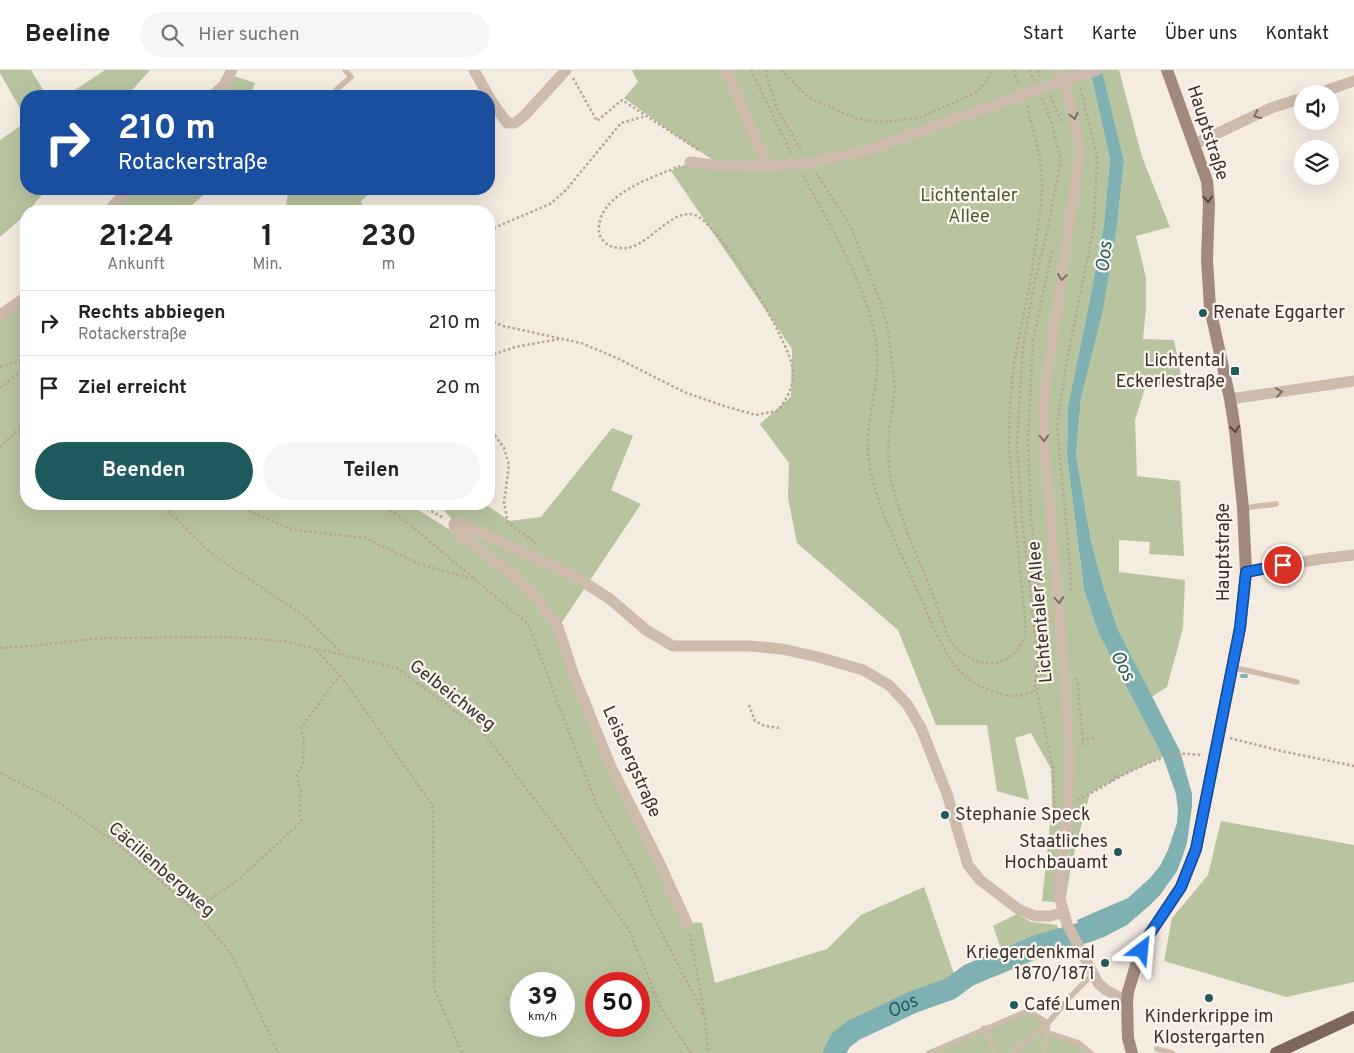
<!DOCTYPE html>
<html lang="de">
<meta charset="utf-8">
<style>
body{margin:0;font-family:Overpass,sans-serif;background:#f6f6f6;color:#222;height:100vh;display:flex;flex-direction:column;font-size:19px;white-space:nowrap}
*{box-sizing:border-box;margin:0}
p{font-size:16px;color:#767676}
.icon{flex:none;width:28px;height:28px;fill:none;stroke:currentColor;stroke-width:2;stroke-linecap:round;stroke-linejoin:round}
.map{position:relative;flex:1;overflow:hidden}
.side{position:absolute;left:20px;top:135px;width:475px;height:305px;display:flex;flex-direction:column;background:#fff;border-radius:20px;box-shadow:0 5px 20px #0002}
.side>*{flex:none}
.hud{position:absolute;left:20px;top:20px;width:475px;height:105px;border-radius:20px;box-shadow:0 5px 20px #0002;background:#1a4fa0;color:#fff;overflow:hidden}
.controls{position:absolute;left:1294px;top:15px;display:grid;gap:10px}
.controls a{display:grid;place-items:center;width:45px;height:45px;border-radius:50%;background:#fff;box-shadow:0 5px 20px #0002;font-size:25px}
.speed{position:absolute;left:510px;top:902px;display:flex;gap:10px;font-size:25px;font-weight:700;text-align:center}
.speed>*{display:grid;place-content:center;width:65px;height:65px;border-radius:50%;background:#fff;box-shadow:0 5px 20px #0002;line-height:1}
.speed small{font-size:12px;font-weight:400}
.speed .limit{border:8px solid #d22;background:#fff;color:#111}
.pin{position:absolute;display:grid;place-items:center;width:42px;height:42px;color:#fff;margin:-21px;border:2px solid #fff;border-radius:50%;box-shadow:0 1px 5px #0007}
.me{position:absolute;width:55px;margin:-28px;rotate:29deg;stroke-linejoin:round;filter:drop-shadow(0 0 4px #0008)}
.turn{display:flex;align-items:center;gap:18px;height:105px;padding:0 15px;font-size:22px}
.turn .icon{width:65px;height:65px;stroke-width:2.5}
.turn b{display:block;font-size:35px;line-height:42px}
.eta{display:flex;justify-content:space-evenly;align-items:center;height:85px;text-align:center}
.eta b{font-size:30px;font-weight:700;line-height:35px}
.cta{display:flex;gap:10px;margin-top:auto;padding:10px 15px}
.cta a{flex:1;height:58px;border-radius:30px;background:#1f5a5e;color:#fff;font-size:20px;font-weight:700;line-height:58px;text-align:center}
.cta a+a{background:#f6f6f6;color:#222}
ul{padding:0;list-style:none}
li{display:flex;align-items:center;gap:15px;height:65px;padding:0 15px;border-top:1px solid #e0e0e0}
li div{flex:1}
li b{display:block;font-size:19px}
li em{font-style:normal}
header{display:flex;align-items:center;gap:30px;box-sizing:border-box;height:70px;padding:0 25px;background:#fff;border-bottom:1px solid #e0e0e0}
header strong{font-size:24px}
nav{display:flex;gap:28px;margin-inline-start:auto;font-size:18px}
.search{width:350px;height:45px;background:#f6f6f6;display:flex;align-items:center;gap:12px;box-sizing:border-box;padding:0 18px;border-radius:28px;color:#767676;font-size:19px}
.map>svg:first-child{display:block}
</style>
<header>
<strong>Beeline</strong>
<div class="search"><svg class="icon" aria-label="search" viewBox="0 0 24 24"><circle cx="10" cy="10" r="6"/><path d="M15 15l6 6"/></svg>Hier suchen</div>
<nav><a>Start</a><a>Karte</a><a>Über uns</a><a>Kontakt</a></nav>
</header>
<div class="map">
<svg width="1354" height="983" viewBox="0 0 1354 983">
<rect width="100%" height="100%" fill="#f4ebe1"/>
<g fill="#b8c4a0" fill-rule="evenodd">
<path d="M 0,0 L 31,0 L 47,26 L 26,26 L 26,49 L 0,3 Z"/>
<path d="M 105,0 L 150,0 L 127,26 L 66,26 Z"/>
<path d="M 632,0 L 1090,0 L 1110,89 L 1104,154 L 1089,234 L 1068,336 L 1067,386 L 1084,520 L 1098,562 L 1163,687 L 1129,702 L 1090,723 L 1072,791 L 1065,833 L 1042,831 L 1052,736 L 1051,699 L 1031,663 L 1015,668 L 1029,730 L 997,721 L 987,655 L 936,655 L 898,560 L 797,473 L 788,428 L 789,393 L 760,354 L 791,327 L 792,279 L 671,101 L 690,92 L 720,95 L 674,64 L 624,28 L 638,12 Z"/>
<path d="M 1102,0 L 1119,0 L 1142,87 L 1170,157 L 1136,166 L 1146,208 L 1146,237 L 1143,269 L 1174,270 L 1183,316 L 1146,315 L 1135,350 L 1137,406 L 1180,411 L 1184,486 L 1149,484 L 1150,472 L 1119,470 L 1119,502 L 1185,510 L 1183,558 L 1167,617 L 1151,627 L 1119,562 L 1104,519 L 1091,471 L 1076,385 L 1081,328 L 1117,156 L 1124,91 Z"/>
<path d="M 234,6 L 255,13 L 250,26 L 212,26 Z"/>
<path d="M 26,52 L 26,119 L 47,119 L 24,146 L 0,167 L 0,70 Z"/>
<path d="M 126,119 L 211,119 L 185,141 L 109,141 Z"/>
<path d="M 282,119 L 375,119 L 361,131 L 364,141 L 285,141 L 288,123 Z"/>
<path d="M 26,227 L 26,434 L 409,434 L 472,474 L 439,434 L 485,434 L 510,451 L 541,447 L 612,358 L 633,366 L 611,420 L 641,434 L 558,558 L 573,603 L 687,852 L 702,853 L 715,913 L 827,879 L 861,845 L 924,817 L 954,904 L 1003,885 L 993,856 L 1017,844 L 1031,852 L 1057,855 L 1059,862 L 1036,872 L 1041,888 L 866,958 L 846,972 L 839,983 L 0,983 L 0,245 ZM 521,914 L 564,914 L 564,956 L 521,956 ZM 596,914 L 639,914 L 639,956 L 596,956 Z"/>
<path d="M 1221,751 L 1354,775 L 1354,912 L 1286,927 L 1164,891 L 1172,848 L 1208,805 Z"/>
<path d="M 1028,942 L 1042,948 L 1046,962 L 1062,966 L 1091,983 L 935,983 Z"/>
</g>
<path fill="#7fb0b2" d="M 1090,0 L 1102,0 L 1124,91 L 1117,156 L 1103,239 L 1081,328 L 1076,385 L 1091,471 L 1104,519 L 1119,562 L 1180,681 L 1192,724 L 1192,736 L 1187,773 L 1182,788 L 1177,801 L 1160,825 L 1150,835 L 1127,855 L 1104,867 L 1086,873 L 1077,850 L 1128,828 L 1150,808 L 1160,796 L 1168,780 L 1177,753 L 1178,740 L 1176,724 L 1163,687 L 1098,562 L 1084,520 L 1067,386 L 1068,336 L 1089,234 L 1104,154 L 1110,89 Z"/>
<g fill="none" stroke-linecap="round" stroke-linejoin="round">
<path stroke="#7fb0b2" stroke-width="4" d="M 1242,606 L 1246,606"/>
<path stroke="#7fb0b2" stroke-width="22" id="s1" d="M 834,983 L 841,970 L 854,960 L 882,947 L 913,932 L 950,919 L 969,905 L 1040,875 L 1089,861 L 1110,850"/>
<g stroke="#b9a596" stroke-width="2.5" stroke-dasharray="2.5 2.5" stroke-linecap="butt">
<path d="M 751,0 L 792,85"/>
<path d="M 765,0 L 776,37 L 802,82"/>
<path d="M 781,0 L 808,27 L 857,49 L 881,52 L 918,48 L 951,34 L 975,23 L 987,11 L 991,0"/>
<path d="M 1013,0 L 1019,15"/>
<path d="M 1029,0 L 1034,10"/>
<path d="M 1037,0 L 1041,8"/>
<path d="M 573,8 L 597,51 L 622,30 L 700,81"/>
<path d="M 1050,26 L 1062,53"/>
<path d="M 816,103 L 850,155 L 881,233 L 888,259 L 895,318 L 889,362 L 888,386 L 890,404 L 894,423 L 909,467 L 928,512 L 949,569 L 959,581 L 968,587 L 980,592 L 994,594 L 1006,590 L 1017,581 L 1023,571 L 1026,560 L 1015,448 L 1009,376 L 1010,331 L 1014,294 L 1030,213 L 1041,136 L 1042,115 L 1040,88 L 1027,36"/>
<path d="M 803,105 C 829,155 869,218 876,274 C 882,314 863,351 869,391 C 875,434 898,476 915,515 C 928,543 943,588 966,607 C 977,616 1000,626 1015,626 C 1021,626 1028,623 1034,622"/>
<path d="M 489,160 L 550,134 L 566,120 L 621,53 L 646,46"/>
<path d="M 1052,181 L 1033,271 L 1028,369 L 1031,445 L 1045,584 L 1037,623 L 1053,698 L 1055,738"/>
<path d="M 489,250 L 503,256 L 581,273 L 617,288 L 684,322 L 724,336 L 756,345 L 777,341 C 787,330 794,316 793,300 C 789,270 723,160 697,146 C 676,135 651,172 631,177 C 625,179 619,178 613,177 C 606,175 599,168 599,161 C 597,124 652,108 680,96"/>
<path d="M 489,286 L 515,277 L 559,269"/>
<path d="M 0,297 L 26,289"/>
<path d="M 0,318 L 26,297"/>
<path d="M 489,357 L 504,378 L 509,395 L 504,433 L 508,453 L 534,471 L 536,475"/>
<path d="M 14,362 L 26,364"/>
<path d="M 0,377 L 26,352"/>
<path d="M 161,434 L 213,485 L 303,545 L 344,585"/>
<path d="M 217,434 L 239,437 L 236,434"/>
<path d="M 382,434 L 409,454 L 528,554 L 597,736 L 636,804 L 653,846 L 705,947"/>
<path d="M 418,434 L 444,448"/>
<path d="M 239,437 L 294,460 L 366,468 L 419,494 L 474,509"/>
<path d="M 1071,520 L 1070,495 L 1057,356 L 1066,295 L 1094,156 L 1097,86 L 1080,17"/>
<path d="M 0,578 L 30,576 L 101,568 L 225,567 L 283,571 L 397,598 L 482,661 L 559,761 L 630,862 L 660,936 L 691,983"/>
<path d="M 316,580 L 340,605 L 433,736 L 434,918 L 462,983"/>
<path d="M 1077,608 L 1083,670 L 1082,677"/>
<path d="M 1034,622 L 1038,590 L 1022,450 L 1017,374 L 1023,276 L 1035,210 L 1047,162 L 1061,90 L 1051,52 L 1042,28"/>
<path d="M 749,635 L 755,651 L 765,656 L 779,658"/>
<path d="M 1230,668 L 1281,681 L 1354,696"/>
<path d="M 1082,671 L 1095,667"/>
<path d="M 0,703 L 58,732 L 120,776 L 194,840 L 232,885 L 278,983"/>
<path d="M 1111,711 L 1119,703"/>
<path d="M 1078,730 C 1109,714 1144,690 1179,684 C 1186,683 1195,685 1202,685"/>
<path d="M 194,840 L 238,810 L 302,751 L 299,741 L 301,721 L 297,705 L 303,693 L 304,670 L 301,658 L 340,605"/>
<path d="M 690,864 L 705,947 L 708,983"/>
</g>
<g stroke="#cdbbac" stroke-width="5.5">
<path d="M 336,20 L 351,7 L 345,0"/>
<path d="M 1243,438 L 1276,434"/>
<path d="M 1232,597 L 1297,612"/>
<path d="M 1068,929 L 1093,904"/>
<path d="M 984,958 L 995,983"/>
<path d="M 1046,962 L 1079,973 L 1091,983"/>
<path d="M 1157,979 L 1172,983"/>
<path d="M 929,983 L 1028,941 L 1048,953 L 1044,983"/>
<path d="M 1013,983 L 1048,953 L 1065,933"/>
</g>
<g stroke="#cdbbac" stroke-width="11">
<path d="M 474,0 L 490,29 L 507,53 L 515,53 L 524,46 L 566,0"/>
<path d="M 726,0 L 768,97"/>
<path d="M 1058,0 C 1070,26 1076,53 1080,82 L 1045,319 L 1043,362 L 1059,536 L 1070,687 L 1067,747 L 1059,816 L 1060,829 L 1067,854 L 1098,913 L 1106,920 L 1127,931"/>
<path d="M 1316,24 L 1354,11"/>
<path d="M 212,26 L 224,15 L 232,0"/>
<path d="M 1195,74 L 1271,38 L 1302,28"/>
<path d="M 690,92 L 721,96 L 768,97 L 809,93 L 875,78 L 1039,19 L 1097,0"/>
<path d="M 109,141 L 128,119"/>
<path d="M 0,245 L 26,227"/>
<path d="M 1230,329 L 1354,311"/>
<path d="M 1246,502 L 1320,489 L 1354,485"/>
<path d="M 687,853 L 659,792 L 611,697 L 573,603 L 558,557 L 533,524 L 505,499 L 455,460 L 454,454 L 460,453 L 574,506 L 610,529 L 646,560 L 673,576 L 750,576 L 782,579 L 822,588 L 863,600 L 889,615 L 907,634 L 921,658 L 947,724 L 968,795 L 980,810 L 1018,839 L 1035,846 L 1050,846 L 1064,842"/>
</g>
<path stroke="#a18a7d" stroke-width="12" d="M 1132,983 L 1128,968 L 1127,931 L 1128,922 L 1137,892 L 1147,868 L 1181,817 L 1196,779 L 1240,558 L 1246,502 L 1243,438 L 1235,360 L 1230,329 L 1210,238 L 1207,189 L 1209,134 L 1207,111 L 1167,0"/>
<path stroke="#7d675c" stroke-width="12" d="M 1276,983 L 1354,947"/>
</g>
<defs><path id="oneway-chevron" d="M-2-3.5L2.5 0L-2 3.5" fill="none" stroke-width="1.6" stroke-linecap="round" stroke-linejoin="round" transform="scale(1.25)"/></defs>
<g stroke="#7d6f65">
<use href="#oneway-chevron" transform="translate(1257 45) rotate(155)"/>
<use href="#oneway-chevron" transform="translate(1074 46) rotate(77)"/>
<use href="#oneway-chevron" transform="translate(1062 207) rotate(98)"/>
<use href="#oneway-chevron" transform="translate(1279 322) rotate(-8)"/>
<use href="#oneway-chevron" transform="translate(1044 368) rotate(86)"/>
<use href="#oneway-chevron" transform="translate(1059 530) rotate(85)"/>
</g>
<g stroke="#544640">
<use href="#oneway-chevron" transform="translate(1208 129) rotate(86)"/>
<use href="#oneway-chevron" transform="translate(1235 359) rotate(83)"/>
</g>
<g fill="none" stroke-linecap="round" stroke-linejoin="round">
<g stroke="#114b97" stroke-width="12">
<path id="route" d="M 1142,880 L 1147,868 L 1181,817 L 1196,779 L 1240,558 L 1246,502 L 1283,495"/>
</g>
<use href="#route" stroke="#1a73e8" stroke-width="9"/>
</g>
<g fill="#1f5a5e" stroke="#fbf5ee" stroke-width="2">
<circle cx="1203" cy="243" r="5"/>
<rect x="1230" y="296" width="10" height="10" rx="2.5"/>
<circle cx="945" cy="745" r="5"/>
<circle cx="1118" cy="782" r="5"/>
<circle cx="1105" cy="893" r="5"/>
<circle cx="1209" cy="928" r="5"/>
<circle cx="1014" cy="935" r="5"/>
</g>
<g text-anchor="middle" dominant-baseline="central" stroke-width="4.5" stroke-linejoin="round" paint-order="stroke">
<g font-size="18" fill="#3b302b" stroke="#fbf5ee">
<text transform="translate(1207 63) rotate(72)">Hauptstraße</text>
<text transform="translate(1224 482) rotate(-90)">Hauptstraße</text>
<text transform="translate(1041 542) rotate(-95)">Lichtentaler Allee</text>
<text transform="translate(452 626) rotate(38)">Gelbeichweg</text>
<text transform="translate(631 692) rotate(66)">Leisbergstraße</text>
<text transform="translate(161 800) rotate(41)">Cäcilienbergweg</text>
</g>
<g font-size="18" fill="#4a5a2e" stroke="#fbf5ee">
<text x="969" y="126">Lichtentaler<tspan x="969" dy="21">Allee</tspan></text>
</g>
<g font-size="18" fill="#3b302b" stroke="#fbf5ee" text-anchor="start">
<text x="1213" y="243">Renate Eggarter</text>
<text x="1225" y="291" text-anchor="end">Lichtental<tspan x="1225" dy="21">Eckerlestraße</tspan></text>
<text x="955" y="745">Stephanie Speck</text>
<text x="1108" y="772" text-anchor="end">Staatliches<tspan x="1108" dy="21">Hochbauamt</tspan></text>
<text x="1095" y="883" text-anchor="end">Kriegerdenkmal<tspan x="1095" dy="21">1870/1871</tspan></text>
<text x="1024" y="935">Café Lumen</text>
<text x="1209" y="947" text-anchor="middle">Kinderkrippe im<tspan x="1209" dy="21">Klostergarten</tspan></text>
</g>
<g font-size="19" font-style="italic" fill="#1f5a5e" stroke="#fbf5ee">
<text transform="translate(1105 187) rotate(-84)">Oos</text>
<text transform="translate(1122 596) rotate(62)">Oos</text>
<text stroke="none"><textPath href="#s1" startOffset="85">Oos</textPath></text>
</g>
</g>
</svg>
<div class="controls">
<a><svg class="icon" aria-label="sound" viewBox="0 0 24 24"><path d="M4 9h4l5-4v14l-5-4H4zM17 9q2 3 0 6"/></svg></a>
<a><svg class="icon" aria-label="layers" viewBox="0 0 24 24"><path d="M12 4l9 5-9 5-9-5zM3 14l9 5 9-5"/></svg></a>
</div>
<div class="speed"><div>39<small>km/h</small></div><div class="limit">50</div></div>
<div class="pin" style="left:1283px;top:495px;background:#d93025"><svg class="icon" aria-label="arrive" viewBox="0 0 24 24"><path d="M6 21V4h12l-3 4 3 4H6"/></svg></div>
<svg class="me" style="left:1142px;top:880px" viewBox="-20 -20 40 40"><path d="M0-17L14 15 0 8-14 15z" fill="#1a73e8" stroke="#fff" stroke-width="4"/></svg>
<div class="hud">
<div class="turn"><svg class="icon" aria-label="right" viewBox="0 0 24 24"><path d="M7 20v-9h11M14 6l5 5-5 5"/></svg><div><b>210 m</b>Rotackerstraße</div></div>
</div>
<section class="side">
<div class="eta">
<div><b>21:24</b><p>Ankunft</p></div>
<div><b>1</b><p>Min.</p></div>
<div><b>230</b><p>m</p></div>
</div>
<ul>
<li><svg class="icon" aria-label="right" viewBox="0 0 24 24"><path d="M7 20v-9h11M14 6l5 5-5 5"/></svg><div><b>Rechts abbiegen</b><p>Rotackerstraße</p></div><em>210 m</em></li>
<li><svg class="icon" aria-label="arrive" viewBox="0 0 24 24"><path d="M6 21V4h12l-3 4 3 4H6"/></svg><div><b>Ziel erreicht</b></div><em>20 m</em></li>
</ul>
<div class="cta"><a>Beenden</a><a>Teilen</a></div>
</section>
</div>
